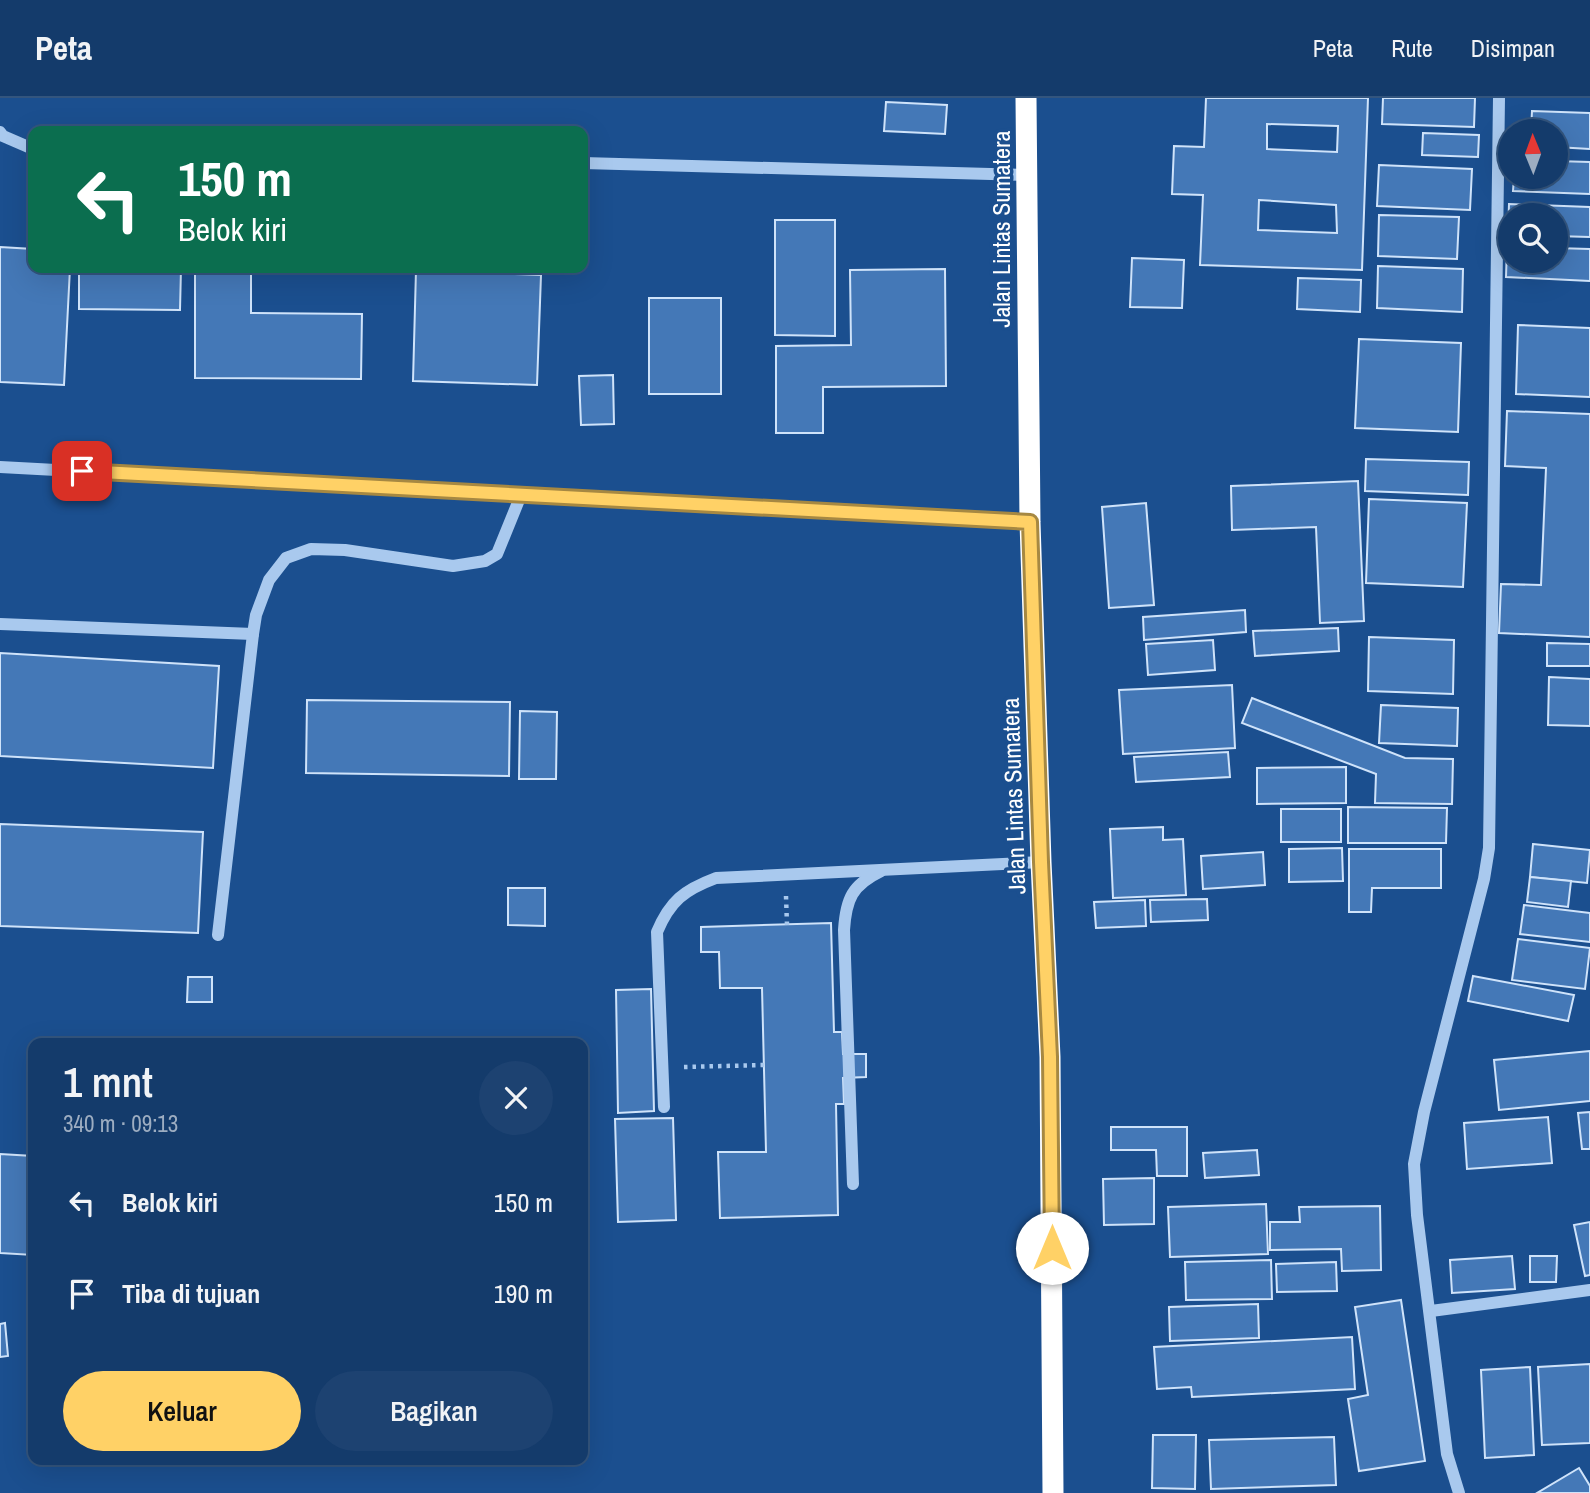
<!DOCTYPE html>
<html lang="id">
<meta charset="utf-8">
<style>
body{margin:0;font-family:"Archivo Narrow",sans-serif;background:#1d4271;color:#f1f3f6;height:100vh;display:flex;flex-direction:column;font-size:26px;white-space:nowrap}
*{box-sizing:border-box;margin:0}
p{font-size:23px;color:#9dadc1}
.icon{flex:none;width:38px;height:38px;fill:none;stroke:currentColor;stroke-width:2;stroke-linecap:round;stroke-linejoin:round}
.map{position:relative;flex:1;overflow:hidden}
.panel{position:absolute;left:28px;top:940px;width:560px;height:427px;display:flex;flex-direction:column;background:#143b6b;border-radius:14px;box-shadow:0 7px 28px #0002,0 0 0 2px #33557e}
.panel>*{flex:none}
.guide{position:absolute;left:28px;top:28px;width:560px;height:147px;border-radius:14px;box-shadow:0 7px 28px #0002,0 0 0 2px #33557e;background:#0b6e4f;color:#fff;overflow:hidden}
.needle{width:46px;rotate:359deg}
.controls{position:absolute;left:1498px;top:21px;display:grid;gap:14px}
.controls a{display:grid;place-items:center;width:70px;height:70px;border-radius:50%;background:#143b6b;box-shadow:0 7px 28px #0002,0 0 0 2px #33557e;font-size:35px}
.pin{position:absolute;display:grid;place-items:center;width:60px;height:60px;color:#fff;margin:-30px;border-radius:14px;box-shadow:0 4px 10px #0006}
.me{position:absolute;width:77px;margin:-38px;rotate:0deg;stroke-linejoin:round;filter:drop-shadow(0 0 5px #0008)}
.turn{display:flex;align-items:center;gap:24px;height:147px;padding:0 35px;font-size:32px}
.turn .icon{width:91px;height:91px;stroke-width:2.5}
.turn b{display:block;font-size:49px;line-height:60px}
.round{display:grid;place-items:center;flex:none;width:74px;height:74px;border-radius:37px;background:#1d4271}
.headline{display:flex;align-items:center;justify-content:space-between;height:119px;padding:0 35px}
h1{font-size:42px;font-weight:600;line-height:52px}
.button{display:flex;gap:14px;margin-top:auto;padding:14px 35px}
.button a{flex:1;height:80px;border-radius:42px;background:#ffd166;color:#111;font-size:28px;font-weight:600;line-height:80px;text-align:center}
.button a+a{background:#1d4271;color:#f1f3f6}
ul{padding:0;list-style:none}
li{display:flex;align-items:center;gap:21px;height:91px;padding:0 35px}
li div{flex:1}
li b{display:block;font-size:26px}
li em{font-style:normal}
header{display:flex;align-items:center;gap:42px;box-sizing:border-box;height:98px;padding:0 35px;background:#143b6b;border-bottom:2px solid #33557e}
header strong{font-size:33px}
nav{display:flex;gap:38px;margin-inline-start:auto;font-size:24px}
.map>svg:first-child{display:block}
</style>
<header>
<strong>Peta</strong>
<nav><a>Peta</a><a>Rute</a><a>Disimpan</a></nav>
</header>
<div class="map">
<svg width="1590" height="1395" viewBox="0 0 1590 1395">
<rect width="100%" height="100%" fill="#1b4f8f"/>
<g fill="#4478b7" stroke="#cfe3fa" stroke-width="2" fill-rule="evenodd">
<path d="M 1206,0 L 1368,0 L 1362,172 L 1200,167 L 1203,97 L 1172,96 L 1174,48 L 1204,49 ZM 1267,26 L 1338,28 L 1337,54 L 1267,51 ZM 1259,102 L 1336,107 L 1337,135 L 1258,132 Z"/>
<path d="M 1383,0 L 1475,0 L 1474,29 L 1382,26 Z"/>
<path d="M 886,4 L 947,7 L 945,36 L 884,33 Z"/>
<path d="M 1532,13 L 1590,15 L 1590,51 L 1556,49 L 1556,33 L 1531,33 Z"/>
<path d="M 1423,35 L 1479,37 L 1478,59 L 1422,57 Z"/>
<path d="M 1556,63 L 1590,64 L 1590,96 L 1513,93 L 1514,79 L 1556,79 Z"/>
<path d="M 1379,67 L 1472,71 L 1470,112 L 1377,108 Z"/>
<path d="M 1509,106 L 1590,109 L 1590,139 L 1556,138 L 1556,117 L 1510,117 L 1510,136 L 1508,136 Z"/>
<path d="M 1379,117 L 1459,119 L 1457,161 L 1378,158 Z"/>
<path d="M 775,122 L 835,122 L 835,238 L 775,237 Z"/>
<path d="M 1507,148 L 1510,148 L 1510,163 L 1556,163 L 1556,150 L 1590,151 L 1590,183 L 1506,179 Z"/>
<path d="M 0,149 L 33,151 L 33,170 L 70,170 L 64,287 L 0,284 Z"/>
<path d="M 1132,160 L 1184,162 L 1182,210 L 1130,209 Z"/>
<path d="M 1378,168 L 1463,171 L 1462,214 L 1377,210 Z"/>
<path d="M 79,170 L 181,170 L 180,212 L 79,211 Z"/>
<path d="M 195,170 L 251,170 L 251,215 L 362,216 L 361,281 L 195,280 Z"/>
<path d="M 945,171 L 946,288 L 823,289 L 823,335 L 776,335 L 776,248 L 851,247 L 850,172 Z"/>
<path d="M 416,172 L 541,177 L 537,287 L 413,283 Z"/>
<path d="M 1298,180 L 1361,182 L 1360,214 L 1297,211 Z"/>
<rect x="649" y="200" width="72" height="96"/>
<path d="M 1518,227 L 1590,230 L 1590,299 L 1516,296 Z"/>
<path d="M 1359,241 L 1461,245 L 1458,334 L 1355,330 Z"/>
<path d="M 613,277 L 614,326 L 581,327 L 579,278 Z"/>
<path d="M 1507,313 L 1590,316 L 1590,539 L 1499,535 L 1501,486 L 1541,487 L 1546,370 L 1505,368 Z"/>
<path d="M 1366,361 L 1469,364 L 1468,397 L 1365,393 Z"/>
<path d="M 1358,383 L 1364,523 L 1320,525 L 1316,429 L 1232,432 L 1231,388 Z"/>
<path d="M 1369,401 L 1467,405 L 1463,489 L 1366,485 Z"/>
<path d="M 1146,405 L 1154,507 L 1109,510 L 1102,409 Z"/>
<path d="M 1245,512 L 1246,534 L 1144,542 L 1143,519 Z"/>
<path d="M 1338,530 L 1339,553 L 1255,558 L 1253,533 Z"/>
<path d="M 1369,539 L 1454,542 L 1453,596 L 1368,593 Z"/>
<path d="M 1213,542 L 1215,572 L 1148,577 L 1146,546 Z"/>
<path d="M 1547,545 L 1590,546 L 1590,568 L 1547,568 Z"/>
<path d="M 0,555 L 219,568 L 213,670 L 0,658 Z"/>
<path d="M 1549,579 L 1590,581 L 1590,628 L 1548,627 Z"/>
<path d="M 1232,587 L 1235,650 L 1123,656 L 1119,592 Z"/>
<path d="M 1252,600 L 1405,660 L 1453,661 L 1452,706 L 1375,705 L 1376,676 L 1242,625 Z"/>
<path d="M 307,602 L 510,604 L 509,678 L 306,675 Z"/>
<path d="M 1381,607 L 1458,610 L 1457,648 L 1379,645 Z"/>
<path d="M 520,613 L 557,614 L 556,681 L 519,681 Z"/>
<path d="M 1228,654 L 1230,679 L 1136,684 L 1134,659 Z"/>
<path d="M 1346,669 L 1346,705 L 1257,706 L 1257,670 Z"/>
<path d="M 1348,709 L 1447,710 L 1446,745 L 1348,745 Z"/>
<rect x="1281" y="711" width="60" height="33"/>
<path d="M 0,726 L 203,734 L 198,835 L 0,828 Z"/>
<path d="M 1163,729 L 1163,742 L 1183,741 L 1186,797 L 1113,800 L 1110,731 Z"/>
<path d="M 1533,746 L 1590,752 L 1587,785 L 1530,779 Z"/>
<path d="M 1342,750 L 1343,783 L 1289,784 L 1289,751 Z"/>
<path d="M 1349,751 L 1441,751 L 1441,790 L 1372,790 L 1371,814 L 1349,814 Z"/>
<path d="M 1263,754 L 1265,787 L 1203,791 L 1201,758 Z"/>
<path d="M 1530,779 L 1571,783 L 1568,809 L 1527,804 Z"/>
<path d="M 508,790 L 545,790 L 545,828 L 508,827 Z"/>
<path d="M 1207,801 L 1208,822 L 1151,824 L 1150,802 Z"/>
<path d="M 1145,802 L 1146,828 L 1096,830 L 1094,804 Z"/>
<path d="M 1524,807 L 1590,815 L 1590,844 L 1520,836 Z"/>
<path d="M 831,825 L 834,934 L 842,934 L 843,956 L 866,956 L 866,979 L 843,980 L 844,1006 L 836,1006 L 838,1117 L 720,1120 L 718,1054 L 766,1054 L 762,890 L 720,890 L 719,854 L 701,854 L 701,829 Z"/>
<path d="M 1518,841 L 1590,850 L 1585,891 L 1512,882 Z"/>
<path d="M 1473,878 L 1574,897 L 1568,923 L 1468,903 Z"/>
<path d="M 188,879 L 212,879 L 212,904 L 187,904 Z"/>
<path d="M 651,891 L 654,1013 L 618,1015 L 616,892 Z"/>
<path d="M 1590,953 L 1590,1003 L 1499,1012 L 1494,962 Z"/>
<path d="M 1590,1014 L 1590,1051 L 1582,1051 L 1578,1015 Z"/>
<path d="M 1548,1019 L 1552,1065 L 1467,1071 L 1464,1025 Z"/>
<path d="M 673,1020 L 676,1122 L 618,1124 L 615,1021 Z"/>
<path d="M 1111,1029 L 1187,1029 L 1187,1078 L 1157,1078 L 1156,1052 L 1111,1052 Z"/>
<path d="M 1257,1052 L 1259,1077 L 1205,1080 L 1203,1055 Z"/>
<path d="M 0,1056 L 33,1058 L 33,1157 L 0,1155 Z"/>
<path d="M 1154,1080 L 1154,1126 L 1104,1127 L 1103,1081 Z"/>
<path d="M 1266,1106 L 1268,1156 L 1170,1159 L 1168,1109 Z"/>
<path d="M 1380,1108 L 1381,1172 L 1342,1173 L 1341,1151 L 1270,1152 L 1270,1124 L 1300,1124 L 1299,1109 Z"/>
<path d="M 1590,1124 L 1590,1177 L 1585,1178 L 1574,1127 Z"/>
<path d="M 1512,1158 L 1515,1191 L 1452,1195 L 1450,1162 Z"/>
<path d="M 1530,1158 L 1557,1158 L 1556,1184 L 1530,1184 Z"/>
<path d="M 1271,1162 L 1272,1201 L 1186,1202 L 1185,1164 Z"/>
<path d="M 1336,1164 L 1337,1193 L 1277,1194 L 1276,1166 Z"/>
<path d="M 1401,1202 L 1425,1363 L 1359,1373 L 1348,1301 L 1368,1297 L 1355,1209 Z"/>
<path d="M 1258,1206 L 1259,1240 L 1170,1243 L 1169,1209 Z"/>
<path d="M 5,1225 L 8,1258 L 0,1259 L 0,1226 Z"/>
<path d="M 1352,1239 L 1355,1291 L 1192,1299 L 1191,1289 L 1157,1291 L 1154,1249 Z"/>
<path d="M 1590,1266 L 1590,1345 L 1542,1347 L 1538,1269 Z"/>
<path d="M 1530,1269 L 1534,1357 L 1485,1360 L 1481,1272 Z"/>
<path d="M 1153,1337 L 1196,1337 L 1195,1391 L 1152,1390 Z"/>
<path d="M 1334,1339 L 1336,1387 L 1211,1391 L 1209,1342 Z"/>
<path d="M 1579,1370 L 1590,1388 L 1590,1395 L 1537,1395 Z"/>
</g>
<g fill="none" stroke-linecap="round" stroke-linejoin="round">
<g stroke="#a9c9ee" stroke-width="4.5" stroke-dasharray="3.5 5" stroke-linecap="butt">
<path d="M 786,798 L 787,827"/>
<path d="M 684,969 L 764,967"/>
</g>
<g stroke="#a9c9ee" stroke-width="12">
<path d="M 0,34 L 3,38 L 33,51"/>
<path d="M 583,65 L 1026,77"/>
<path d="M 0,369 L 1030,424"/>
<path d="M 0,526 L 253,536"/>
<path d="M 218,837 L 253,536 L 256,517 L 269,482 L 286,460 L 311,451 L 345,452 L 453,468 L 485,463 L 497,456 L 521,397"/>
<path d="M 664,1009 L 657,834 C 670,803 684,792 716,780 L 1041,764"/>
<path d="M 853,1086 L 844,832 C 846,801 852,787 881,773"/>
<path d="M 1431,1213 L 1590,1192"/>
<path d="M 1459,1395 L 1447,1356 L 1417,1117 L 1414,1066 L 1424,1014 L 1484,781 L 1489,750 L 1499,0"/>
</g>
<path stroke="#fff" stroke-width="21" d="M 1026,0 L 1030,424 L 1041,764 L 1050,959 L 1053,1395"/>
</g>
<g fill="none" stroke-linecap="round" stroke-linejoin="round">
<g stroke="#a68842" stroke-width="18">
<path id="route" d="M 82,373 L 1030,424 L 1041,764 L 1050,959 L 1052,1150"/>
</g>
<use href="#route" stroke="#ffd166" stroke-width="12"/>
</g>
<g text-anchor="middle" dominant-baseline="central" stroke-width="7" stroke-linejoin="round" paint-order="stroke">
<g font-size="24" fill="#fff" stroke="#1b4f8f">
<text transform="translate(1001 131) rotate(-90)">Jalan Lintas Sumatera</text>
<text transform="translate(1013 698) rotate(-92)">Jalan Lintas Sumatera</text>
</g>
</g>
</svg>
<div class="controls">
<a><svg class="needle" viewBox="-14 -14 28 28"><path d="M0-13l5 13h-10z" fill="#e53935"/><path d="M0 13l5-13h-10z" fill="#9dadc1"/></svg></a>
<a><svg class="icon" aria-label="search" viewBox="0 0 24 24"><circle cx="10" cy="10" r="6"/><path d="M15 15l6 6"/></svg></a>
</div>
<div class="pin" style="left:82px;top:373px;background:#d93025"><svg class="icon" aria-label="arrive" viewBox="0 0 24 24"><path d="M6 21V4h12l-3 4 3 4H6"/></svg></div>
<svg class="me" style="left:1052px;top:1150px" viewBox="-20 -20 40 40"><circle r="19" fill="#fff"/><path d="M0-13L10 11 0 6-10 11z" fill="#ffd166"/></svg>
<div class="guide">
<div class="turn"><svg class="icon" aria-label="left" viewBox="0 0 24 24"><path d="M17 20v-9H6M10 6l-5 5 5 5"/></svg><div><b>150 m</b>Belok kiri</div></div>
</div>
<section class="panel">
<div class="headline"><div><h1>1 mnt</h1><p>340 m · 09:13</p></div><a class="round"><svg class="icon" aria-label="close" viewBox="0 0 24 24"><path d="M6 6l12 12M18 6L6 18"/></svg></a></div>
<ul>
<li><svg class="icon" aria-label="left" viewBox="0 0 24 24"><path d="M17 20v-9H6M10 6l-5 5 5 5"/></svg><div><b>Belok kiri</b></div><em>150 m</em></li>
<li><svg class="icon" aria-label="arrive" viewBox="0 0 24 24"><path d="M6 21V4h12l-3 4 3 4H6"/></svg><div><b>Tiba di tujuan</b></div><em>190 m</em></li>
</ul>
<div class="button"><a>Keluar</a><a>Bagikan</a></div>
</section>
</div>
